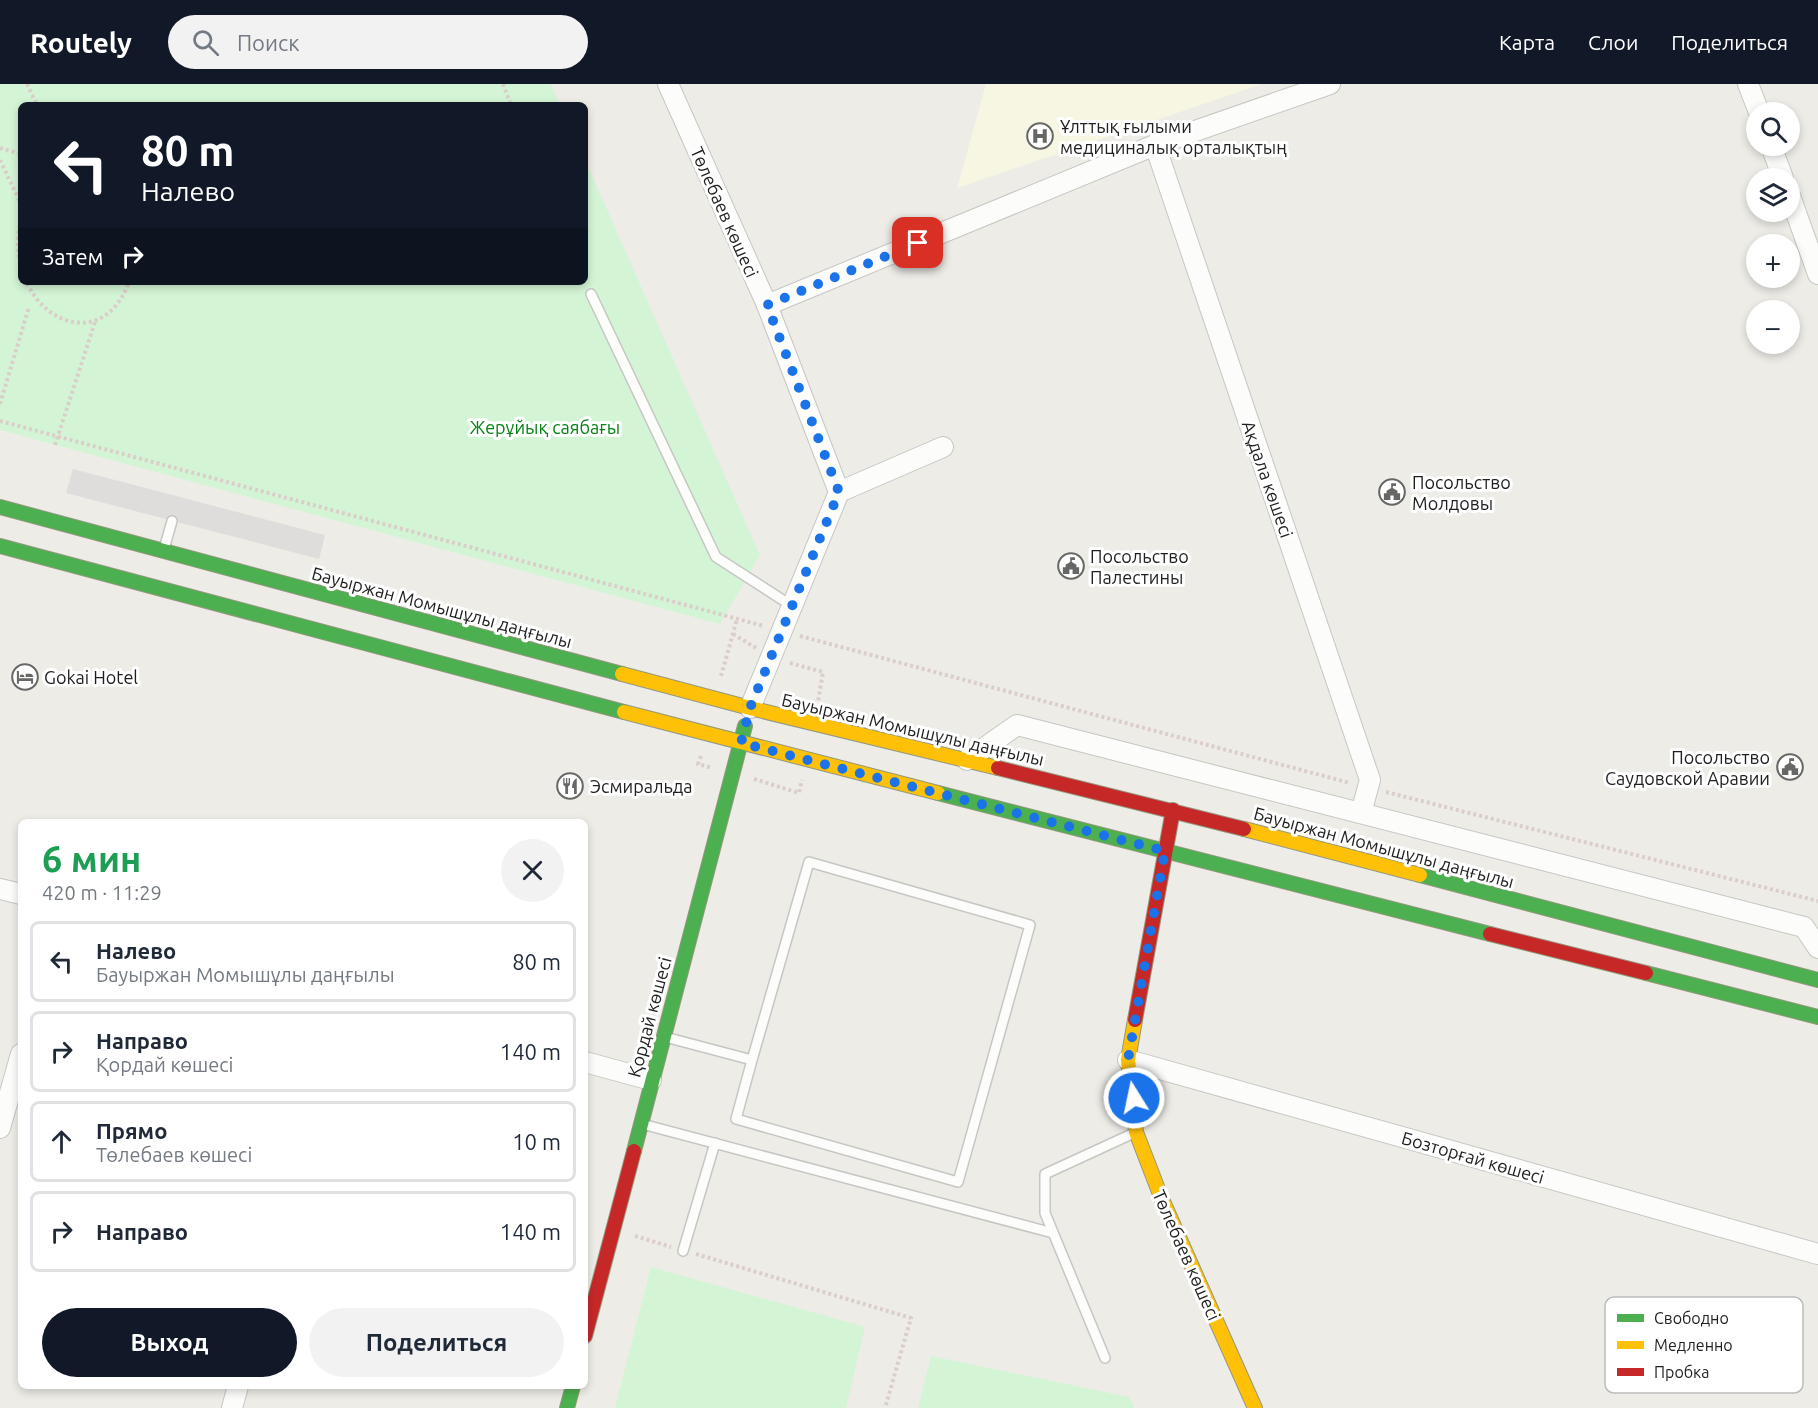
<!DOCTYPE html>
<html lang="ru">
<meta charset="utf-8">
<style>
body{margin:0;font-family:Ubuntu,sans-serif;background:#f2f2f3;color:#1f2937;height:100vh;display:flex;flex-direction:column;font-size:22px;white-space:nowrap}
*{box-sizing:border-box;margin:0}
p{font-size:20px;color:#747a83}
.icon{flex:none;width:33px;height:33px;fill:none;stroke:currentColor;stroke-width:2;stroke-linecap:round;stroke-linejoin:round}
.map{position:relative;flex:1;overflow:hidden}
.details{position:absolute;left:18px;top:735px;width:570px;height:570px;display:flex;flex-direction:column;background:#fff;border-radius:9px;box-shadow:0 3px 9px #0003}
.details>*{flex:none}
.hud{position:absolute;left:18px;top:18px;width:570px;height:183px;border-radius:9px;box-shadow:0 3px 9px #0003;background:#111827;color:#fff;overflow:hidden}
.buttons{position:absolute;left:1746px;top:18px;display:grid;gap:12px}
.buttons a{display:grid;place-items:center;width:54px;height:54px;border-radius:50%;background:#fff;box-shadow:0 3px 9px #0003;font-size:30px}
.pin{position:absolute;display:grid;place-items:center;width:51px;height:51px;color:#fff;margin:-26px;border-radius:12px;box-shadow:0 3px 9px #0006}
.me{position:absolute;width:66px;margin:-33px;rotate:350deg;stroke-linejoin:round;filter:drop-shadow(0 0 4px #0008)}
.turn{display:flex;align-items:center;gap:21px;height:126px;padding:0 24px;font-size:27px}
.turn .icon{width:78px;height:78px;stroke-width:2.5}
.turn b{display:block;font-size:42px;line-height:51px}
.then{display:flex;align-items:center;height:57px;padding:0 24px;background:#0003;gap:12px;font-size:22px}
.round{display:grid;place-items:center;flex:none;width:63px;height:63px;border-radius:32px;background:#f2f2f3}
.head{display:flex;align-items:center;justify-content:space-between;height:102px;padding:0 24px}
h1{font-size:36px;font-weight:700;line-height:45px;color:#1e9e55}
.button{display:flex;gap:12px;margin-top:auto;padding:12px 24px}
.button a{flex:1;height:69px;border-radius:36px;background:#111827;color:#fff;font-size:24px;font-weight:700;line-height:69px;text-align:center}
.button a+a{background:#f2f2f3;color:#1f2937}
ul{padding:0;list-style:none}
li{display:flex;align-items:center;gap:18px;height:81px;margin:0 12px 9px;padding:0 12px;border:3px solid #e0e1e3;border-radius:9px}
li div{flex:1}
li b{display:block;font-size:22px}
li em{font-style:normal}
header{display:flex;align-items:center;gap:36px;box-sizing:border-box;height:84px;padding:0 30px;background:#111827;color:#fff}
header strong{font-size:28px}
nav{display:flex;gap:33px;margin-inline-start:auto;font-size:21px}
.search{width:420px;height:54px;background:#f2f2f3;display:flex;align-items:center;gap:15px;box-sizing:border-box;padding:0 21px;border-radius:33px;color:#747a83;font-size:22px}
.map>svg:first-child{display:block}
</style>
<header>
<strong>Routely</strong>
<div class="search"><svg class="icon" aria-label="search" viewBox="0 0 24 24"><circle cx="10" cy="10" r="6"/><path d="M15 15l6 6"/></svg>Поиск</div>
<nav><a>Карта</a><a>Слои</a><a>Поделиться</a></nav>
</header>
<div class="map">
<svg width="1818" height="1324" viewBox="0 0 1818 1324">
<rect width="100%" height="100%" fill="#edece7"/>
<path fill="#f6f6e2" d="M 986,0 L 1262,0 L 957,104 Z"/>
<g fill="#d4f5d5">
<path d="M 0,0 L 551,0 L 560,21 L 21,21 L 21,198 L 585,198 L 585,76 L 760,471 L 720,540 L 0,346 Z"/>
<path d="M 651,1183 L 865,1243 L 846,1324 L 615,1324 Z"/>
<path d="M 931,1272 L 1129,1313 L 1135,1324 L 918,1324 Z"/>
</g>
<path fill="#dedddb" d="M 73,385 L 325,451 L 319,475 L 66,409 Z"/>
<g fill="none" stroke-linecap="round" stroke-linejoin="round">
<g stroke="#c6c6c3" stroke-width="12">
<g id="lane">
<path d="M 591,210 L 716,473 L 792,522"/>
<path d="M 164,465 L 172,437"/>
<path d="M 665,953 L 752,976 L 736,1035 L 958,1098 L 1030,841 L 809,778 L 752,976"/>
<path d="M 642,1040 L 1053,1149"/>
<path d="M 683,1167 L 715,1059"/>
<path d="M 1105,1274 L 1045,1129 L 1045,1090 L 1134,1049"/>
</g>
</g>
<g stroke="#c6c6c3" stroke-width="22">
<g id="street">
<path d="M 668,0 L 767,221 L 839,408 L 750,624"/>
<path d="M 1748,0 L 1759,28"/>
<path d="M 1155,61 L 1370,696 L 1361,729"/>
<path d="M 1771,62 L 1783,94"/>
<path d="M 1790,112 L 1818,190"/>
<path d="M 767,221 L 1155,61 L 1330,0"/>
<path d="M 839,408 L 943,363"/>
<path d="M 967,676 L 1017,641 L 1804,843 L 1818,864"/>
<path d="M 0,805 L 21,810"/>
<path d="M 1128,976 L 1818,1170"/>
<path d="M 585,978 L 651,996"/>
<path d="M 0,1044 L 21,970"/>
<path d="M 232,1324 L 238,1302"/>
</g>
</g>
<g stroke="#94987e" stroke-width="16">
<g id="fast">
<path d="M 0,423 L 622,590"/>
<path d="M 0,462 L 624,628"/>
<path d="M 938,709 L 1490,850"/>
<path d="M 1420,791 L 1818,896"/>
<path d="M 1646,889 L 1818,933"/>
<path d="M 634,1067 L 745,642"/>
<path d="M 567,1324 L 573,1302"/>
</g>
</g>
<g stroke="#94987e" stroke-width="16">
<g id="slow">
<path d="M 622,590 L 750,624 L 998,684"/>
<path d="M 624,628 L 938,709"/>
<path d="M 1244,745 L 1420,791"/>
<path d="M 1135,936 L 1128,976 L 1136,1048 L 1161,1113 L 1255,1324"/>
</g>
</g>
<g stroke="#94987e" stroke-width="16">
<g id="jam">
<path d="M 998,684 L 1244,745"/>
<path d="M 1490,850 L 1646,889"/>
<path d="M 1135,936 L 1173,726"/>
<path d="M 585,1252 L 634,1067"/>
</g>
</g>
<g stroke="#dbcdca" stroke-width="4" stroke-dasharray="3 3" stroke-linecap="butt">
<path d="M 27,0 L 37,21"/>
<path d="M 503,0 L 511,21"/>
<path d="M 0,64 L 21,70"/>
<path d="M 0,76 L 21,120"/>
<path d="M 21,135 C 0,224 98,282 129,198"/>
<path d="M 0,320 L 29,223"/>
<path d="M 0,337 L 764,542"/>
<path d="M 55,361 L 96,235"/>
<path d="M 733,550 L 756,564"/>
<path d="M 800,552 L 1350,699"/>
<path d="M 790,579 L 823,588 L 818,618"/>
<path d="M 721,592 L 737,535"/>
<path d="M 701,672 L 698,680 L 712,684"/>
<path d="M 754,695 L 799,709 L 802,696"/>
<path d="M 1386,708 L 1818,817"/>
<path d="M 635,1152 L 671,1163"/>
<path d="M 696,1170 L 911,1234 L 885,1324"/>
</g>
<use href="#lane" stroke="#fcfcfb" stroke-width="9"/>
<use href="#street" stroke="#fcfcfb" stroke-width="20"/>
<use href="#fast" stroke="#4caf50" stroke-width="14"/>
<use href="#slow" stroke="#ffc107" stroke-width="14"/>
<use href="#jam" stroke="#c62828" stroke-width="14"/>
</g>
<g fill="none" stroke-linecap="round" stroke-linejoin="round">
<path stroke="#1a73e8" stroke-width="10" stroke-dasharray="0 18" d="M 918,159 L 767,221 L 839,408 L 750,624 L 741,659 L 1165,767 L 1128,976 L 1134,1014"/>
</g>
<defs>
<g id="hospital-ring" transform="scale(1.35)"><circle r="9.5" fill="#fff" stroke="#676765" stroke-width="1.5"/><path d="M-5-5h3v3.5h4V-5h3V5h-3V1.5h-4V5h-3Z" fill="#676765"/></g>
<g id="civic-ring" transform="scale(1.35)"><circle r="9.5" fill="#fff" stroke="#676765" stroke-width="1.5"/><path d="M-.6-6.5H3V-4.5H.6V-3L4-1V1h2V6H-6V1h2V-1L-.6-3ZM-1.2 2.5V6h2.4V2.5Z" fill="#676765"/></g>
<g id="hotel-ring" transform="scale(1.35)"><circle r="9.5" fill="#fff" stroke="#676765" stroke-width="1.5"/><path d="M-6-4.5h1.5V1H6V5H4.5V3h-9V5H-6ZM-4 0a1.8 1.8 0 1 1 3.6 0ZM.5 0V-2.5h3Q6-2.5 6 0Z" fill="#676765"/></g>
<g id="restaurant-ring" transform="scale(1.35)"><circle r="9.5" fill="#fff" stroke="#676765" stroke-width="1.5"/><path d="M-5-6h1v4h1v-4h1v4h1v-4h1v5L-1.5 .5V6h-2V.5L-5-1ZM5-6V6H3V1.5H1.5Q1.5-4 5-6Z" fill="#676765"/></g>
</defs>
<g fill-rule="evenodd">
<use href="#hospital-ring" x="1040" y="52"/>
<use href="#civic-ring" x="1392" y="408"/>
<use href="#civic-ring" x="1071" y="482"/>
<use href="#hotel-ring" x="25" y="593"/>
<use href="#civic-ring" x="1790" y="683"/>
<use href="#restaurant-ring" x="570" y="702"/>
</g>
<g text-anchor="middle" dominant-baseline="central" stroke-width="6" stroke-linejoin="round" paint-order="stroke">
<g font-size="18" fill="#1f1f1f" stroke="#fff" text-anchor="start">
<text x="1060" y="42">Ұлттық ғылыми<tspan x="1060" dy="21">медициналық орталықтың</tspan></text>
<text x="1412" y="398">Посольство<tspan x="1412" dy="21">Молдовы</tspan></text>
<text x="1090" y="472">Посольство<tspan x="1090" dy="21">Палестины</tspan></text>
<text x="44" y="593">Gokai Hotel</text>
<text x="1770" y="673" text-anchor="end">Посольство<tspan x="1770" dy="21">Саудовской Аравии</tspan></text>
<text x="590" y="702">Эсмиральда</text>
</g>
<g font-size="18" fill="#1f1f1f" stroke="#fff">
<text transform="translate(725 128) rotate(66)">Төлебаев көшесі</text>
<text transform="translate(1268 395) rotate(71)">Ақдала көшесі</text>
<text transform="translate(442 523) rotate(15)">Бауыржан Момышұлы даңғылы</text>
<text transform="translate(913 645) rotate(13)">Бауыржан Момышұлы даңғылы</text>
<text transform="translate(1384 763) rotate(15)">Бауыржан Момышұлы даңғылы</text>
<text transform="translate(649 933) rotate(-75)">Қордай көшесі</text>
<text transform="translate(1473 1073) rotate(16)">Бозторғай көшесі</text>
<text transform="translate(1187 1171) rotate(66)">Төлебаев көшесі</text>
</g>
<g font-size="18" fill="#078217" stroke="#fff">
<text x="545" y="343">Жерұйық саябағы</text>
</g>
</g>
<rect x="1605" y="1213" width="198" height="96" rx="9" fill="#fff" stroke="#bcbcbc" stroke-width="1.5"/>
<rect x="1617" y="1230" width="27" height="8" fill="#4caf50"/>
<rect x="1617" y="1257" width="27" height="8" fill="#ffc107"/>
<rect x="1617" y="1284" width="27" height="8" fill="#c62828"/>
<g font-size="16" fill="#1f1f1f">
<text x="1654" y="1240">Свободно</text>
<text x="1654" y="1267">Медленно</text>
<text x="1654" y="1294">Пробка</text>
</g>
</svg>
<div class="buttons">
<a><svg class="icon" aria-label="search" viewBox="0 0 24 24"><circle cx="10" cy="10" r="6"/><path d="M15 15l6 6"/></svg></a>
<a><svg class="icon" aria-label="layers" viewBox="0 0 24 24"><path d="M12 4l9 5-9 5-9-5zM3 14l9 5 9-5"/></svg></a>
<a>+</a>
<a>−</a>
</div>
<div class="pin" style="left:918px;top:159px;background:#d93025"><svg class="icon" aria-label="arrive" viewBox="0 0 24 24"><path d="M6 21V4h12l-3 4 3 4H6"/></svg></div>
<svg class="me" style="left:1134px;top:1014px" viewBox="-20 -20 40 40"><circle r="17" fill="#1a73e8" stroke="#fff" stroke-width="3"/><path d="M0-11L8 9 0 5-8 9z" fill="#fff"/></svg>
<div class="hud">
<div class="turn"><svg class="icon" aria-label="left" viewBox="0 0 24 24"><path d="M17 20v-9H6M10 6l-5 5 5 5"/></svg><div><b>80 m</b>Налево</div></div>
<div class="then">Затем<svg class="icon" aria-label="right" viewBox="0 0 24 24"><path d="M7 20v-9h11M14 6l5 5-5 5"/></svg></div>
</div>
<section class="details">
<div class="head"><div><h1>6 мин</h1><p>420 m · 11:29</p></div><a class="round"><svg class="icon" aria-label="close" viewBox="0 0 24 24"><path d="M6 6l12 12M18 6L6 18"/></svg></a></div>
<ul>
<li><svg class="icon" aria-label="left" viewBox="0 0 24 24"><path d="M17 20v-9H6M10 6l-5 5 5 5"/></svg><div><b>Налево</b><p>Бауыржан Момышұлы даңғылы</p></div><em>80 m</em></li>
<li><svg class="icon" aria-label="right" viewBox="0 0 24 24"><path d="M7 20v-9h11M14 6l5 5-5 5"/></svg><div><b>Направо</b><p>Қордай көшесі</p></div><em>140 m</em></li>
<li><svg class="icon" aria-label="ahead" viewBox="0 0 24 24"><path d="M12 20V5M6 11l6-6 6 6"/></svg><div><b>Прямо</b><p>Төлебаев көшесі</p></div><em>10 m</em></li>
<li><svg class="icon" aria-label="right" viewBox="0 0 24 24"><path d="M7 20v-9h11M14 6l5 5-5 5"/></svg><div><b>Направо</b></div><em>140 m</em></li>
</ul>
<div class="button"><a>Выход</a><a>Поделиться</a></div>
</section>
</div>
